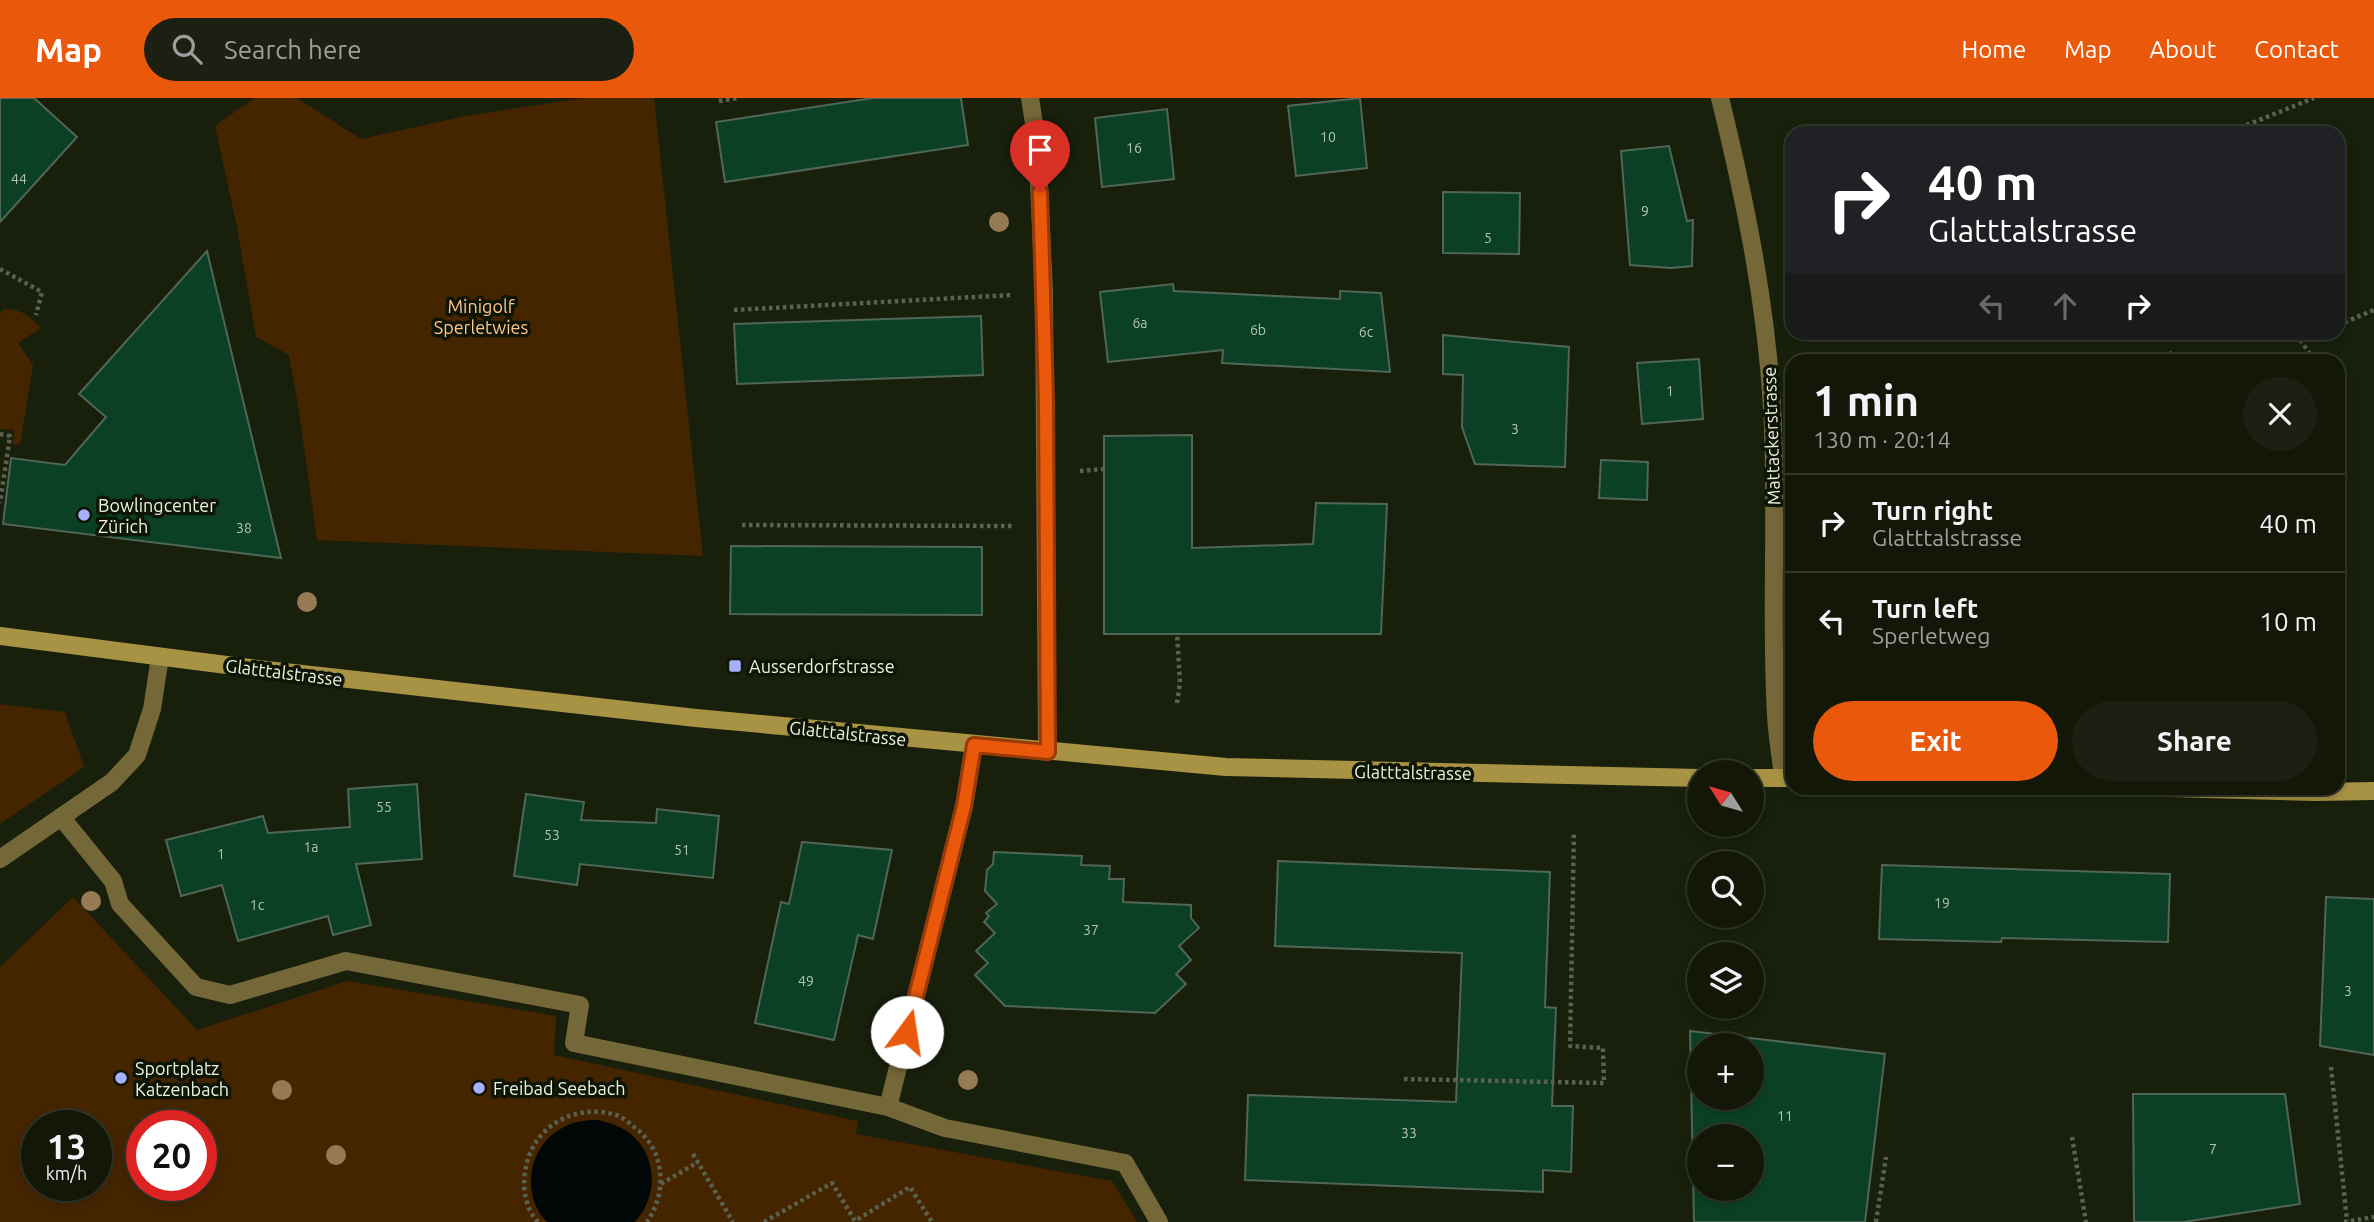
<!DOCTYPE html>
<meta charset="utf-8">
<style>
body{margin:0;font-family:Ubuntu,sans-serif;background:#1b2012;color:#f1f3f6;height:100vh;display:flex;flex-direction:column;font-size:26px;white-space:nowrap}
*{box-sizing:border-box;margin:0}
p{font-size:23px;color:#9c9f9c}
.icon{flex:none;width:38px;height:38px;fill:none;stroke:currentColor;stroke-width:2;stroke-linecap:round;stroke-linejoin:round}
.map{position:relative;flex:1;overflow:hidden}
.sheet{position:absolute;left:1785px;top:256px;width:560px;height:441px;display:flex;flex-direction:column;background:#121708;border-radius:21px;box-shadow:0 4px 10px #0003,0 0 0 2px #313629}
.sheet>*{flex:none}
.guide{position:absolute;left:1785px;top:28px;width:560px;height:214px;border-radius:21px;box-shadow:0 4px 10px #0003,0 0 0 2px #313629;background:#202124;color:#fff;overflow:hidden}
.needle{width:46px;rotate:307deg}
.fabs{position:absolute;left:1687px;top:662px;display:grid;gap:14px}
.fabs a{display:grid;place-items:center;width:77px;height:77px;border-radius:50%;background:#121708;box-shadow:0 4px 10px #0003,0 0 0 2px #313629;font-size:35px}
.speed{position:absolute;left:21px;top:1012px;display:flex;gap:14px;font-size:35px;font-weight:700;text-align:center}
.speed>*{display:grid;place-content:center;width:91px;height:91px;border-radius:50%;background:#121708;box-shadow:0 4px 10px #0003,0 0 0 2px #313629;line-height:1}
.speed small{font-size:18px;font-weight:400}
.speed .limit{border:10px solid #d22;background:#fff;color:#111}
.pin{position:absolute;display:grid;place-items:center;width:60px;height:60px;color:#fff;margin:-72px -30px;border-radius:50% 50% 50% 0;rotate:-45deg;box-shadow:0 0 7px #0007}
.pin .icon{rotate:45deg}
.me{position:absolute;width:77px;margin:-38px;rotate:14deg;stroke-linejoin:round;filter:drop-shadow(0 0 5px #0008)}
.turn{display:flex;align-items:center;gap:24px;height:147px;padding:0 28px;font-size:32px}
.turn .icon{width:91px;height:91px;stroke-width:2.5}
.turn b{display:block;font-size:49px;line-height:60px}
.lanes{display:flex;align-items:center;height:66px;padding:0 28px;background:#0003;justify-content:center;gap:35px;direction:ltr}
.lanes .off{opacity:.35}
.round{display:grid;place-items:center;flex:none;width:74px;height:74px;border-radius:37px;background:#1b2012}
.headline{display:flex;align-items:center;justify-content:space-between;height:119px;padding:0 28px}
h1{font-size:42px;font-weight:700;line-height:52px}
.primary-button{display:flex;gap:14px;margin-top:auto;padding:14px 28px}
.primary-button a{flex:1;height:80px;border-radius:42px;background:#ea580c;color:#fff;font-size:28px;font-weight:700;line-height:80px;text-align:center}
.primary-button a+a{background:#1b2012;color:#f1f3f6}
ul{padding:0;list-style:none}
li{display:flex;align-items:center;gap:21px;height:98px;padding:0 28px;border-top:2px solid #313629}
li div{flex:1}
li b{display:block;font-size:26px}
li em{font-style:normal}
header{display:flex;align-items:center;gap:42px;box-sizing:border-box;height:98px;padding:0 35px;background:#ea580c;color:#fff}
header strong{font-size:33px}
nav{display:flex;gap:38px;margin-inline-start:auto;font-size:24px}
.search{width:490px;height:63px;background:#1b2012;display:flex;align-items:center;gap:18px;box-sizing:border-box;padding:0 24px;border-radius:38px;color:#9c9f9c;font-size:26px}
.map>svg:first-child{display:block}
</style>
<header>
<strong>Map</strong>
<div class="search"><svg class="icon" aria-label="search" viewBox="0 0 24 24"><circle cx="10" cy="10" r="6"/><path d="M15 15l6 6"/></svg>Search here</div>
<nav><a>Home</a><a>Map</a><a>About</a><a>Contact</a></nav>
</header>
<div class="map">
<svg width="2374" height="1124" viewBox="0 0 2374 1124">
<rect width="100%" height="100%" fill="#181f0b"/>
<g fill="#452500" fill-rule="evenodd">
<path d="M 254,0 L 297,0 L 361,41 L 465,18 L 583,0 L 654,0 L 703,458 L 317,442 L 299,313 L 289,257 L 256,239 L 237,129 L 215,28 Z"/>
<path d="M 4,211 C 21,210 30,219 41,230 L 18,245 L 33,267 L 20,347 L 13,346 L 14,332 L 0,331 L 0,216 Z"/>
<path d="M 0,606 L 65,614 L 84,669 L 0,726 Z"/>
<path d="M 73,799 L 197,932 L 347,883 L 556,918 L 554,957 L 858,1023 L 856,1036 L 1112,1083 L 1137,1124 L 0,1124 L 0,869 ZM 37,1027 L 96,1027 L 96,1087 L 37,1087 ZM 142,1027 L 201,1027 L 201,1087 L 142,1087 Z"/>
</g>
<path fill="#010706" d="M 599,1022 C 612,1026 624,1029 634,1039 C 658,1062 657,1100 635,1124 L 547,1124 C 520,1097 528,1048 562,1030 C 574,1023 585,1022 599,1022 Z"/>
<g fill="#0c4025" stroke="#506657" stroke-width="2" fill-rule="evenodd">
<path d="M 0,0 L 34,0 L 77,39 L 0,124 Z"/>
<path d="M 873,0 L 961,0 L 968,47 L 725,84 L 716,24 Z"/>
<path d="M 1360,0 L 1367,70 L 1296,78 L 1288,8 Z"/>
<path d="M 1167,11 L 1174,81 L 1102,89 L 1095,20 Z"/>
<path d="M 1669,48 L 1687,123 L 1693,122 L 1692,168 L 1671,170 L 1630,167 L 1621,53 Z"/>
<path d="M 1443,94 L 1520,95 L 1519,156 L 1443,155 Z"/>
<path d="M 207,153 L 281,460 L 3,426 L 11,360 L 65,367 L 106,319 L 79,296 Z"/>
<path d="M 1173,186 L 1174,193 L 1340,201 L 1340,193 L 1381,195 L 1390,274 L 1222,265 L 1223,252 L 1108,264 L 1100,194 Z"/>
<path d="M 981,218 L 983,277 L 737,286 L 734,226 Z"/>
<path d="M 1443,237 L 1569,249 L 1565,369 L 1475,366 L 1462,329 L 1463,277 L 1443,276 Z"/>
<path d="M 1699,261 L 1703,321 L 1642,326 L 1637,265 Z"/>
<path d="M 1192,337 L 1192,450 L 1313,446 L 1316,405 L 1387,406 L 1381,536 L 1104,536 L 1104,338 Z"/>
<path d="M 1601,362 L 1648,364 L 1647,402 L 1599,400 Z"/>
<path d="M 731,448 L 982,449 L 982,517 L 730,516 Z"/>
<path d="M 417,686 L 422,761 L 356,766 L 371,827 L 333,837 L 328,818 L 238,843 L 222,787 L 181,798 L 166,742 L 263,718 L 268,735 L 350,729 L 348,691 Z"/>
<path d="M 526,696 L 584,704 L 581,722 L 656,725 L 657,711 L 719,718 L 713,780 L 580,766 L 577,787 L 514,778 Z"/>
<path d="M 802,744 L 892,752 L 873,841 L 858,837 L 834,942 L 755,925 L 781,804 L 789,806 Z"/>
<path d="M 994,754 L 1082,758 L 1081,767 L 1110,768 L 1109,781 L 1124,781 L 1123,804 L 1191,807 L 1191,820 L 1199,830 L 1179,848 L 1191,862 L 1176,876 L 1186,886 L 1155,915 L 1005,908 L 975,877 L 988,865 L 976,853 L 995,835 L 984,824 L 989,818 L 986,815 L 997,806 L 985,793 L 987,772 L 993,766 Z"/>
<path d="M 1278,763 L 1550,774 L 1545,909 L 1556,910 L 1552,1008 L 1573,1008 L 1571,1074 L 1543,1072 L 1543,1094 L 1245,1082 L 1248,997 L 1456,1004 L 1462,855 L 1275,848 Z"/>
<path d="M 1882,767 L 2170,776 L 2168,844 L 2002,840 L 2001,844 L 1879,841 Z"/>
<path d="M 2326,799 L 2374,801 L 2374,957 L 2320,948 Z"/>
<path d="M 1690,933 L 1885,956 L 1865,1124 L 1694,1124 ZM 1699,947 L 1752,947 L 1752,999 L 1699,999 ZM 1699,1038 L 1752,1038 L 1752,1090 L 1699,1090 Z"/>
<path d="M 2133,996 L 2285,996 L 2300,1106 L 2184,1124 L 2134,1124 Z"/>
</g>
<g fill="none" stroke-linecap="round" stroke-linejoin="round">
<g stroke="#5a614f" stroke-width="4.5" stroke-dasharray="3.5 3.5" stroke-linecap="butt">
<path d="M 719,3 L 738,0"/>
<path d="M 2227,35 L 2314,0"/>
<path d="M 0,171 L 42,194 L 36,217"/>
<path d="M 734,212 L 1012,197"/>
<path d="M 2338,227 L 2374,212"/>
<path d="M 2169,254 L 2174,262"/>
<path d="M 2314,262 L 2301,243 L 2321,234"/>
<path d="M 0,336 L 10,338 L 0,405"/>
<path d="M 1080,373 L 1103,371"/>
<path d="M 742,427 L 1013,428"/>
<path d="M 1177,605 L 1180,585 L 1177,535"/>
<path d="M 2331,969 L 2347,1123"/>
<path d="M 1404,981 L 1604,985 L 1603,950 L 1570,948 L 1574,734"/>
<path d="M 2072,1039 L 2086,1124"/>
<path d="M 693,1056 L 733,1124"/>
<path d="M 661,1086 L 698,1064"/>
<path d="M 538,1124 C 524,1109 522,1087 526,1069 C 534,1027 576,1005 616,1017 C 623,1019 629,1025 634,1029 C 665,1051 668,1093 647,1124"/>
<path d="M 764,1124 L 832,1085 L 855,1123 L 910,1089 L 932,1124"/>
<path d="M 1876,1124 L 1886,1059"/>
<path d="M 2344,1124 L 2374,1119"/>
</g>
<g stroke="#746839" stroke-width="18">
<path d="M 61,719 L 113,783 L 120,806 L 196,889 L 230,897 L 346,863 L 580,907 L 574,945 L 888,1009 L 945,1030 L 1125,1065 L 1159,1124"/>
<path d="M 888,1009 L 964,708 L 974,647"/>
</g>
<g stroke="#746839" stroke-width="18">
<path d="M 1030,0 L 1037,44 L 1044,195 L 1047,654"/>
<path d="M 1720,0 C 1745,102 1766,203 1772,309 C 1778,411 1770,514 1776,617 C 1777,638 1781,659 1783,680"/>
<path d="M 0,761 L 112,684 L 137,657 L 152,611 L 160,559"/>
</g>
<g stroke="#a89344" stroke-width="18">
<path d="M 0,538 L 250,570 L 696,620 L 1226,669 L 1699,680"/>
<path d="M 1752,680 L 1792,680"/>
<path d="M 2169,690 L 2315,694 L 2374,693"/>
</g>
</g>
<g fill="#967a53">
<circle cx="999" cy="124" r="10"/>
<circle cx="307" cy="504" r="10"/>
<circle cx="91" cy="803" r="10"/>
<circle cx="968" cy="982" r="10"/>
<circle cx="282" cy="992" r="10"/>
<circle cx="336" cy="1057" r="10"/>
</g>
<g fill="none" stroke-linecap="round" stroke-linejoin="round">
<g stroke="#983908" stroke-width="18">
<path id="route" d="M 907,934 L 964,708 L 974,647 L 1048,654 L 1046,300 L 1040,94"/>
</g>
<use href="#route" stroke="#ea580c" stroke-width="12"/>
</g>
<g fill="#a7b0fc" stroke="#0f1504" stroke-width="2.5">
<circle cx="84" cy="417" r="7"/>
<rect x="728" y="561" width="14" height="14" rx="3.5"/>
<circle cx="121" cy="980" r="7"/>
<circle cx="479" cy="990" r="7"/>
</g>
<g text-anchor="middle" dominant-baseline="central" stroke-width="7" stroke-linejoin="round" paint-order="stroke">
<g font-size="14" fill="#b3c4b4">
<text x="1328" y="39">10</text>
<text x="1134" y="50">16</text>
<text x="19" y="81">44</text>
<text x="1645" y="113">9</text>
<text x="1488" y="140">5</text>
<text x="1140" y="225">6a</text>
<text x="1258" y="232">6b</text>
<text x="1366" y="234">6c</text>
<text x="1670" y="293">1</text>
<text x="1515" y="331">3</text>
<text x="244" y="430">38</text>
<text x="384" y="709">55</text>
<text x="552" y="737">53</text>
<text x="311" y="749">1a</text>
<text x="682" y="752">51</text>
<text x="221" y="756">1</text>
<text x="1942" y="805">19</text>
<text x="257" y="807">1c</text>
<text x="1091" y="832">37</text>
<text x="806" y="883">49</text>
<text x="2348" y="893">3</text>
<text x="1785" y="1018">11</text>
<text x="1409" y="1035">33</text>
<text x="2213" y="1051">7</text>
</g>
<g font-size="18" fill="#fec48e" stroke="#0f1504">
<text x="481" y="208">Minigolf<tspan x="481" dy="21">Sperletwies</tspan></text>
</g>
<g font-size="18" fill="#ebf0e3" stroke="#0f1504">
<text transform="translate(1771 338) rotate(-92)">Mattackerstrasse</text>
<text transform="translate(284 574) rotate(7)">Glatttalstrasse</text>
<text transform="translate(848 635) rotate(6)">Glatttalstrasse</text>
<text transform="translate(1413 674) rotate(1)">Glatttalstrasse</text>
</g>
<g font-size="18" fill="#ebf0e3" stroke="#0f1504" text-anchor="start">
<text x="98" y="407">Bowlingcenter<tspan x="98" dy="21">Zürich</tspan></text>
<text x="749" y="568">Ausserdorfstrasse</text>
<text x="135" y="970">Sportplatz<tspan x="135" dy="21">Katzenbach</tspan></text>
<text x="493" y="990">Freibad Seebach</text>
</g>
</g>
</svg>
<div class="fabs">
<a><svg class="needle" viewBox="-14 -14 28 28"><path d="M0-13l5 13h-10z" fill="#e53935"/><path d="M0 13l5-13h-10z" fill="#9c9f9c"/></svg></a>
<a><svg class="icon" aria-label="search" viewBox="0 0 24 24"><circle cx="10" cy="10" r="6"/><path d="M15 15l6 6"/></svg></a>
<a><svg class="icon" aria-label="layers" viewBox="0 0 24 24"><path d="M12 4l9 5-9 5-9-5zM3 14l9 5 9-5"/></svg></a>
<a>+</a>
<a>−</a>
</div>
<div class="speed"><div>13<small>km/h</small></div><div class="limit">20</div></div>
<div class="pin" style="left:1040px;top:94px;background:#d93025"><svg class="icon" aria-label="arrive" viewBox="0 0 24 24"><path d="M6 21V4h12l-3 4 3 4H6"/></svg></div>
<svg class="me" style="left:907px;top:934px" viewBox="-20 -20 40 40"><circle r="19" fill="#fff"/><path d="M0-13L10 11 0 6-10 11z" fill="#ea580c"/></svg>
<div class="guide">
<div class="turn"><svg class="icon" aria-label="right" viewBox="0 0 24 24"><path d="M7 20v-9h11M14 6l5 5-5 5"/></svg><div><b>40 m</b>Glatttalstrasse</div></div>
<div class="lanes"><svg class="icon off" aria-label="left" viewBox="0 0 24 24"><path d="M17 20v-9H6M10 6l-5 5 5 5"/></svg><svg class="icon off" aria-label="ahead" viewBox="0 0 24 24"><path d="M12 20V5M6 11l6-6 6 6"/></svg><svg class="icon" aria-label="right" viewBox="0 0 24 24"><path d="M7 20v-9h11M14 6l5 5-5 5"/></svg></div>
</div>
<section class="sheet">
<div class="headline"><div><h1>1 min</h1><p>130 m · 20:14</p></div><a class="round"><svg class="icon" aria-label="close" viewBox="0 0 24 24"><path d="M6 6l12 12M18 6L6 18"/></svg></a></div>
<ul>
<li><svg class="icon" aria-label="right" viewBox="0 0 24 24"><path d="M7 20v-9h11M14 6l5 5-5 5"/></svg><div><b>Turn right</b><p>Glatttalstrasse</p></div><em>40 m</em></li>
<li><svg class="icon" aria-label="left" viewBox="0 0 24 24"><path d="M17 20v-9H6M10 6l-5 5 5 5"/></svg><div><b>Turn left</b><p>Sperletweg</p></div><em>10 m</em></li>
</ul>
<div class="primary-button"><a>Exit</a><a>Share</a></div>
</section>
</div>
